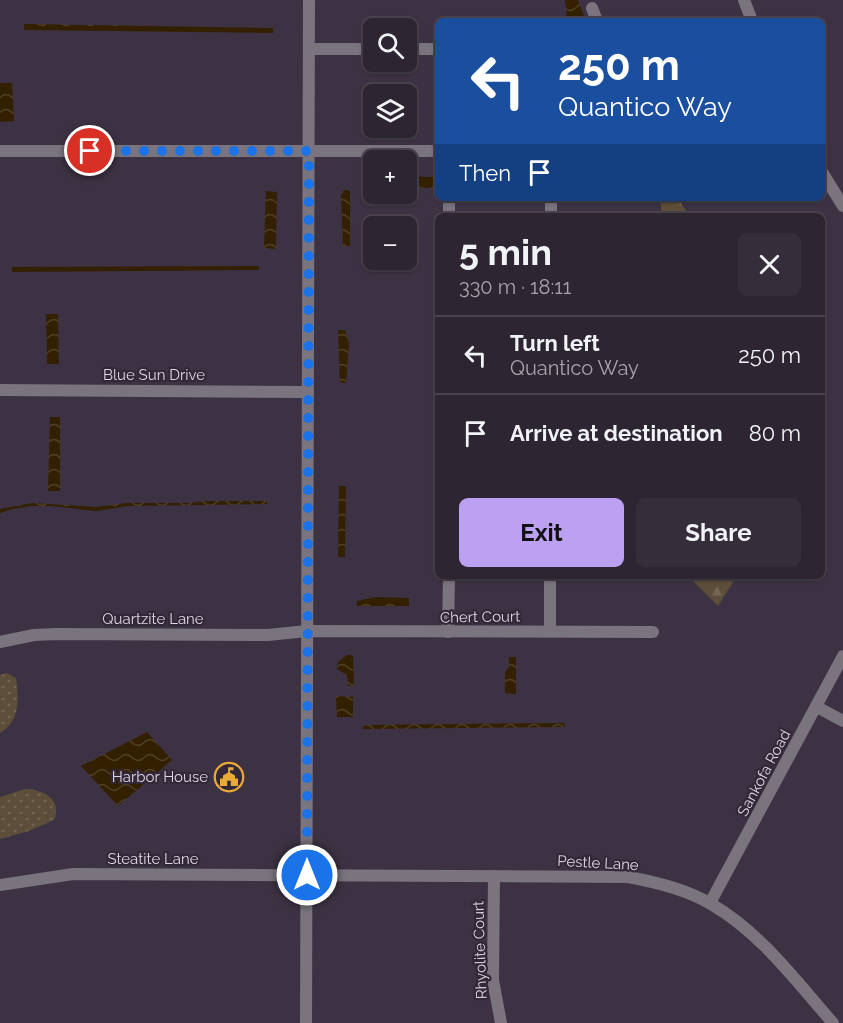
<!DOCTYPE html>
<meta charset="utf-8">
<style>
body{margin:0;font-family:Raleway,sans-serif;background:#352e3a;color:#f1f3f6;height:100vh;display:flex;flex-direction:column;font-size:22px;white-space:nowrap}
*{box-sizing:border-box;margin:0}
p{font-size:20px;color:#a7a5ac}
.icon{flex:none;width:33px;height:33px;fill:none;stroke:currentColor;stroke-width:2;stroke-linecap:round;stroke-linejoin:round}
.map{position:relative;flex:1;overflow:hidden}
.details{position:absolute;left:435px;top:213px;width:390px;height:366px;display:flex;flex-direction:column;background:#2d2632;border-radius:9px;box-shadow:0 2px 4px #0004,0 0 0 2px #48434d}
.details>*{flex:none}
.top-card{position:absolute;left:435px;top:18px;width:390px;height:183px;border-radius:9px;box-shadow:0 2px 4px #0004,0 0 0 2px #48434d;background:#1a4fa0;color:#fff;overflow:hidden}
.controls{position:absolute;left:363px;top:18px;display:grid;gap:12px}
.controls a{display:grid;place-items:center;width:54px;height:54px;border-radius:9px;background:#2d2632;box-shadow:0 2px 4px #0004,0 0 0 2px #48434d;font-size:30px}
.pin{position:absolute;display:grid;place-items:center;width:51px;height:51px;color:#fff;margin:-26px;border:3px solid #fff;border-radius:50%;box-shadow:0 2px 6px #0007}
.me{position:absolute;width:66px;margin:-33px;rotate:0deg;stroke-linejoin:round;filter:drop-shadow(0 0 4px #0008)}
.turn{display:flex;align-items:center;gap:21px;height:126px;padding:0 24px;font-size:27px}
.turn .icon{width:78px;height:78px;stroke-width:2.5}
.turn b{display:block;font-size:42px;line-height:51px}
.then{display:flex;align-items:center;height:57px;padding:0 24px;background:#0003;gap:12px;font-size:22px}
.round{display:grid;place-items:center;flex:none;width:63px;height:63px;border-radius:9px;background:#352e3a}
.overview{display:flex;align-items:center;justify-content:space-between;height:102px;padding:0 24px}
h1{font-size:36px;font-weight:700;line-height:45px}
.button{display:flex;gap:12px;margin-top:auto;padding:12px 24px}
.button a{flex:1;height:69px;border-radius:9px;background:#bca0f2;color:#111;font-size:24px;font-weight:700;line-height:69px;text-align:center}
.button a+a{background:#352e3a;color:#f1f3f6}
ul{padding:0;list-style:none}
li{display:flex;align-items:center;gap:18px;height:78px;padding:0 24px;border-top:2px solid #48434d}
li div{flex:1}
li b{display:block;font-size:22px}
li em{font-style:normal}
.map>svg:first-child{display:block}
</style>
<div class="map">
<svg width="843" height="1023" viewBox="0 0 843 1023">
<defs>
<pattern id="forest-firs" width="22" height="20" patternUnits="userSpaceOnUse" patternTransform="scale(1.5)"><rect width="22" height="20" fill="#5c4e38"/><path d="M5 1l3.5 6h-7zM16 11l3.5 6h-7z" fill="#736754"/></pattern>
<pattern id="park-dots" width="8" height="8" patternUnits="userSpaceOnUse" patternTransform="scale(1.5)"><rect width="8" height="8" fill="#5c4e38"/><path d="M2 2h.1M6 6h.1" fill="none" stroke="#736754" stroke-width="1.8" stroke-linecap="round"/></pattern>
<pattern id="water-waves" width="16" height="10" patternUnits="userSpaceOnUse" patternTransform="scale(1.5)"><rect width="16" height="10" fill="#322000"/><path d="M0 5q4-4 8 0t8 0" fill="none" stroke="#4f4025"/></pattern>
</defs>
<rect width="100%" height="100%" fill="#3c3243"/>
<g fill="url(#forest-firs)">
<path d="M 661,198 L 677,198 L 690,216 L 661,216 Z"/>
<path d="M 688,576 L 737,576 L 718,606 Z"/>
</g>
<g fill="url(#park-dots)">
<path d="M 7,673 L 16,678 C 19,698 20,722 0,733 L 0,675 Z"/>
<path d="M 25,789 C 42,789 63,799 54,820 L 29,831 L 0,839 L 0,797 Z"/>
</g>
<g fill="url(#water-waves)">
<path d="M 565,0 L 578,0 L 586,21 L 567,21 Z"/>
<path d="M 24,24 L 273,28 L 273,33 L 24,30 Z"/>
<path d="M 0,83 L 12,83 L 14,121 L 0,122 Z"/>
<path d="M 407,176 L 433,177 L 433,188 L 407,187 Z"/>
<path d="M 344,190 L 350,191 L 350,246 L 343,246 L 341,196 Z"/>
<path d="M 266,191 L 277,192 L 276,249 L 264,248 Z"/>
<path d="M 259,266 L 259,270 L 12,272 L 12,267 Z"/>
<path d="M 46,314 L 58,314 L 59,364 L 47,364 Z"/>
<path d="M 338,330 L 345,330 L 349,344 L 346,383 L 340,382 Z"/>
<path d="M 50,417 L 60,417 L 60,491 L 48,491 Z"/>
<path d="M 339,486 L 346,486 L 345,557 L 338,557 Z"/>
<path d="M 204,501 L 267,501 L 267,504 L 128,506 L 96,511 L 52,506 L 32,506 L 13,509 L 0,513 L 0,509 L 32,503 L 96,507 L 127,503 L 190,503 Z"/>
<path d="M 376,597 L 409,598 L 409,606 L 357,606 L 357,601 Z"/>
<path d="M 347,655 L 353,655 L 354,686 L 348,686 L 347,675 L 337,669 L 338,662 Z"/>
<path d="M 509,657 L 516,657 L 516,694 L 505,693 L 505,672 L 509,667 Z"/>
<path d="M 336,696 L 353,697 L 353,717 L 337,717 Z"/>
<path d="M 564,723 L 565,727 L 363,729 L 363,725 Z"/>
<path d="M 147,732 L 172,760 L 118,806 L 81,766 Z"/>
</g>
<g fill="none" stroke-linecap="round" stroke-linejoin="round">
<g stroke="#79747d" stroke-width="12">
<path d="M 744,0 L 752,21"/>
<path d="M 592,8 L 597,21"/>
<path d="M 309,49 L 374,49"/>
<path d="M 406,49 L 438,49"/>
<path d="M 0,151 L 438,151"/>
<path d="M 822,172 L 843,206"/>
<path d="M 449,216 L 449,198"/>
<path d="M 551,216 L 551,198"/>
<path d="M 0,390 L 308,392"/>
<path d="M 550,631 L 550,576"/>
<path d="M 448,632 L 449,576"/>
<path d="M 0,642 L 34,635 L 57,634 L 268,635 L 307,631 L 653,632"/>
<path d="M 817,707 L 843,721"/>
<path d="M 494,876 L 493,980 L 501,1023"/>
<path d="M 0,885 L 73,874 L 628,877 C 656,882 686,889 711,904 C 761,933 795,980 833,1023"/>
<path d="M 710,903 L 843,656"/>
<path d="M 306,1023 L 309,0"/>
</g>
</g>
<g fill="none" stroke-linecap="round" stroke-linejoin="round">
<path stroke="#1a73e8" stroke-width="10" stroke-dasharray="0 18" d="M 90,151 L 309,151 L 307,875"/>
</g>
<defs>
<g id="civic-ring" transform="scale(1.5)"><circle r="9.5" fill="#322839" stroke="#e9aa38" stroke-width="1.5"/><path d="M-.6-6.5H3V-4.5H.6V-3L4-1V1h2V6H-6V1h2V-1L-.6-3ZM-1.2 2.5V6h2.4V2.5Z" fill="#e9aa38"/></g>
</defs>
<g fill-rule="evenodd">
<use href="#civic-ring" x="229" y="777"/>
</g>
<g text-anchor="middle" dominant-baseline="central" stroke-width="4.5" stroke-linejoin="round" paint-order="stroke">
<g font-size="15" fill="#ddd7e2" stroke="#322839">
<text x="154" y="375">Blue Sun Drive</text>
<text transform="translate(480 617) rotate(-1)">Chert Court</text>
<text x="153" y="619">Quartzite Lane</text>
<text transform="translate(764 773) rotate(-62)">Sankofa Road</text>
<text x="153" y="859">Steatite Lane</text>
<text transform="translate(598 863) rotate(3)">Pestle Lane</text>
<text transform="translate(480 950) rotate(-92)">Rhyolite Court</text>
</g>
<g font-size="15" fill="#ddd7e2" stroke="#322839" text-anchor="end">
<text x="208" y="777">Harbor House</text>
</g>
</g>
</svg>
<div class="controls">
<a><svg class="icon" aria-label="search" viewBox="0 0 24 24"><circle cx="10" cy="10" r="6"/><path d="M15 15l6 6"/></svg></a>
<a><svg class="icon" aria-label="layers" viewBox="0 0 24 24"><path d="M12 4l9 5-9 5-9-5zM3 14l9 5 9-5"/></svg></a>
<a>+</a>
<a>−</a>
</div>
<div class="pin" style="left:90px;top:151px;background:#d93025"><svg class="icon" aria-label="arrive" viewBox="0 0 24 24"><path d="M6 21V4h12l-3 4 3 4H6"/></svg></div>
<svg class="me" style="left:307px;top:875px" viewBox="-20 -20 40 40"><circle r="17" fill="#1a73e8" stroke="#fff" stroke-width="3"/><path d="M0-11L8 9 0 5-8 9z" fill="#fff"/></svg>
<div class="top-card">
<div class="turn"><svg class="icon" aria-label="left" viewBox="0 0 24 24"><path d="M17 20v-9H6M10 6l-5 5 5 5"/></svg><div><b>250 m</b>Quantico Way</div></div>
<div class="then">Then<svg class="icon" aria-label="arrive" viewBox="0 0 24 24"><path d="M6 21V4h12l-3 4 3 4H6"/></svg></div>
</div>
<section class="details">
<div class="overview"><div><h1>5 min</h1><p>330 m · 18:11</p></div><a class="round"><svg class="icon" aria-label="close" viewBox="0 0 24 24"><path d="M6 6l12 12M18 6L6 18"/></svg></a></div>
<ul>
<li><svg class="icon" aria-label="left" viewBox="0 0 24 24"><path d="M17 20v-9H6M10 6l-5 5 5 5"/></svg><div><b>Turn left</b><p>Quantico Way</p></div><em>250 m</em></li>
<li><svg class="icon" aria-label="arrive" viewBox="0 0 24 24"><path d="M6 21V4h12l-3 4 3 4H6"/></svg><div><b>Arrive at destination</b></div><em>80 m</em></li>
</ul>
<div class="button"><a>Exit</a><a>Share</a></div>
</section>
</div>
